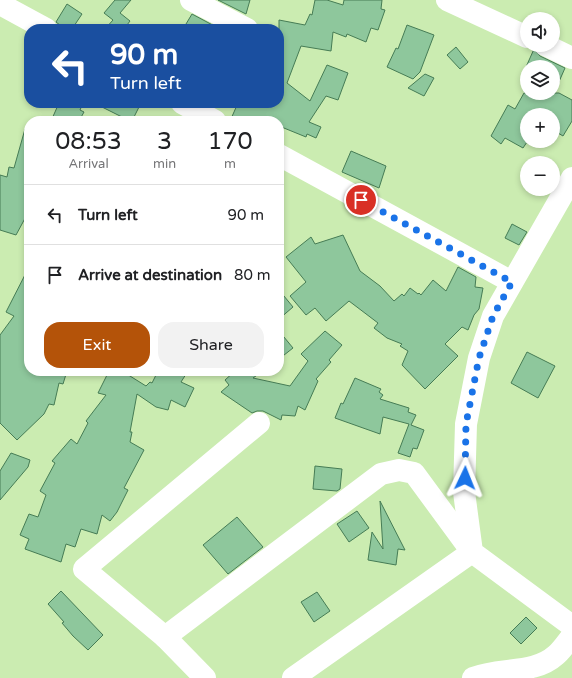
<!DOCTYPE html>
<meta charset="utf-8">
<style>
body{margin:0;font-family:"Varela Round",sans-serif;background:#f2f2f2;color:#202124;height:100vh;display:flex;flex-direction:column;font-size:15px;white-space:nowrap}
*{box-sizing:border-box;margin:0}
p{font-size:13px;color:#757577}
.icon{flex:none;width:22px;height:22px;fill:none;stroke:currentColor;stroke-width:2;stroke-linecap:round;stroke-linejoin:round}
.map{position:relative;flex:1;overflow:hidden}
.side{position:absolute;left:24px;top:116px;width:260px;height:260px;display:flex;flex-direction:column;background:#fff;border-radius:16px;box-shadow:0 2px 6px #0003}
.side>*{flex:none}
.guide{position:absolute;left:24px;top:24px;width:260px;height:84px;border-radius:16px;box-shadow:0 2px 6px #0003;background:#1a4fa0;color:#fff;overflow:hidden}
.buttons{position:absolute;left:520px;top:12px;display:grid;gap:8px}
.buttons a{display:grid;place-items:center;width:40px;height:40px;border-radius:50%;background:#fff;box-shadow:0 2px 6px #0003;font-size:20px}
.pin{position:absolute;display:grid;place-items:center;width:34px;height:34px;color:#fff;margin:-17px;border:2px solid #fff;border-radius:50%;box-shadow:0 1px 4px #0007}
.me{position:absolute;width:44px;margin:-22px;rotate:2deg;stroke-linejoin:round;filter:drop-shadow(0 0 3px #0008)}
.turn{display:flex;align-items:center;gap:14px;height:84px;padding:0 20px;font-size:18px}
.turn .icon{width:52px;height:52px;stroke-width:2.5}
.turn b{display:block;font-size:28px;line-height:34px}
.eta{display:flex;justify-content:space-evenly;align-items:center;height:68px;text-align:center}
.eta b{font-size:24px;font-weight:600;line-height:28px}
.cta{display:flex;gap:8px;margin-top:auto;padding:8px 20px}
.cta a{flex:1;height:46px;border-radius:16px;background:#b45309;color:#fff;font-size:16px;font-weight:600;line-height:46px;text-align:center}
.cta a+a{background:#f2f2f2;color:#202124}
ul{padding:0;list-style:none}
li{display:flex;align-items:center;gap:12px;height:60px;padding:0 20px;border-top:1px solid #e0e0e0}
li div{flex:1}
li b{display:block;font-size:15px}
li em{font-style:normal}
.map>svg:first-child{display:block}
</style>
<div class="map">
<svg width="572" height="678" viewBox="0 0 572 678">
<rect width="100%" height="100%" fill="#cbecb1"/>
<g fill="#8ec79c" stroke="#467c55">
<path d="M 115,0 L 131,0 L 120,13 L 130,21 L 124,29 L 105,29 L 113,20 L 104,13 Z"/>
<path d="M 218,0 L 250,0 L 246,14 Z"/>
<path d="M 315,0 L 327,0 L 343,5 L 344,0 L 382,0 L 381,9 L 385,10 L 378,30 L 371,28 L 366,42 L 347,34 L 346,37 L 333,32 L 331,51 L 301,46 L 287,83 L 310,101 L 327,65 L 348,73 L 338,100 L 326,96 L 309,122 L 321,127 L 316,138 L 307,134 L 306,137 L 279,126 L 279,121 L 230,121 L 238,103 L 279,103 L 279,20 L 305,25 L 310,14 L 312,15 Z"/>
<path d="M 67,4 L 82,14 L 72,29 L 65,29 L 56,22 Z"/>
<path d="M 192,14 L 220,29 L 183,29 Z"/>
<path d="M 407,25 L 434,35 L 420,72 L 413,79 L 387,67 L 396,48 L 398,49 Z"/>
<path d="M 456,47 L 468,62 L 460,69 L 447,55 Z"/>
<path d="M 534,49 L 540,56 L 565,68 L 554,93 L 559,93 L 572,100 L 572,121 L 563,136 L 553,130 L 553,115 L 527,115 L 527,142 L 523,148 L 505,138 L 501,144 L 491,136 L 508,105 L 515,109 L 524,93 L 553,93 L 553,67 L 526,67 Z"/>
<path d="M 425,74 L 434,78 L 424,96 L 408,88 Z"/>
<path d="M 59,103 L 83,103 L 80,110 L 84,112 L 79,121 L 51,121 Z"/>
<path d="M 94,103 L 131,103 L 139,107 L 132,121 L 130,121 Z"/>
<path d="M 25,129 L 29,129 L 29,211 L 16,235 L 0,230 L 0,175 L 7,177 L 9,167 L 14,168 Z"/>
<path d="M 351,151 L 386,166 L 379,188 L 342,172 Z"/>
<path d="M 512,224 L 527,232 L 519,245 L 505,238 Z"/>
<path d="M 343,235 L 360,271 L 380,286 L 394,301 L 402,294 L 404,296 L 410,288 L 418,294 L 419,293 L 421,295 L 433,280 L 446,291 L 458,267 L 476,277 L 475,287 L 483,288 L 479,309 L 474,315 L 468,330 L 462,327 L 445,344 L 458,356 L 425,389 L 402,365 L 408,351 L 400,346 L 402,344 L 387,338 L 374,328 L 378,323 L 349,301 L 326,321 L 315,308 L 306,315 L 290,296 L 306,282 L 286,257 L 311,237 L 315,244 Z"/>
<path d="M 29,267 L 29,371 L 67,371 L 63,384 L 59,383 L 54,405 L 49,404 L 44,414 L 17,440 L 0,423 L 0,335 L 14,316 L 6,312 Z"/>
<path d="M 279,290 L 293,307 L 279,319 Z"/>
<path d="M 279,331 L 293,348 L 279,359 Z"/>
<path d="M 325,331 L 342,345 L 329,360 L 331,362 L 316,379 L 318,381 L 305,410 L 298,406 L 295,416 L 282,415 L 281,420 L 263,411 L 257,411 L 252,413 L 221,392 L 229,385 L 225,380 L 235,371 L 263,371 L 253,378 L 290,386 L 308,361 L 301,354 Z"/>
<path d="M 527,352 L 555,366 L 538,398 L 511,383 Z"/>
<path d="M 109,371 L 122,371 L 146,386 L 150,382 L 152,383 L 158,371 L 165,374 L 167,371 L 188,371 L 181,382 L 194,388 L 185,407 L 171,400 L 168,410 L 156,407 L 137,394 L 130,432 L 132,432 L 130,442 L 144,450 L 124,488 L 128,490 L 117,512 L 110,521 L 102,515 L 97,534 L 81,529 L 75,547 L 66,544 L 61,562 L 25,549 L 29,539 L 20,535 L 29,514 L 38,517 L 46,495 L 40,491 L 55,463 L 52,461 L 71,439 L 77,444 L 88,423 L 86,421 L 106,395 L 98,393 Z"/>
<path d="M 355,378 L 381,389 L 379,392 L 383,395 L 380,399 L 409,408 L 408,412 L 416,415 L 411,425 L 424,430 L 417,449 L 413,448 L 410,457 L 398,453 L 409,424 L 383,417 L 380,434 L 335,418 L 341,403 L 343,404 Z"/>
<path d="M 11,453 L 30,460 L 28,467 L 0,500 L 0,471 Z"/>
<path d="M 315,466 L 342,469 L 340,489 L 337,491 L 313,489 Z"/>
<path d="M 380,501 L 405,550 L 398,549 L 396,565 L 368,560 L 372,532 L 383,549 Z"/>
<path d="M 357,511 L 369,528 L 349,542 L 337,524 Z"/>
<path d="M 237,517 L 263,547 L 228,574 L 203,545 Z"/>
<path d="M 61,591 L 103,635 L 88,650 L 73,636 L 62,623 L 64,622 L 48,604 Z"/>
<path d="M 317,592 L 330,611 L 314,622 L 301,602 Z"/>
<path d="M 526,617 L 537,628 L 521,644 L 510,633 Z"/>
</g>
<g fill="none" stroke-linecap="round" stroke-linejoin="round">
<g stroke="#fff" stroke-width="22">
<path d="M 191,0 L 247,29"/>
<path d="M 447,0 L 527,37"/>
<path d="M 0,4 L 46,29"/>
<path d="M 545,45 L 572,58"/>
<path d="M 182,103 L 215,121"/>
<path d="M 279,155 L 512,282"/>
<path d="M 572,178 L 493,316 L 479,358 L 466,424 L 464,492 L 472,552 L 572,626"/>
<path d="M 165,637 L 381,474 L 399,470 L 414,473 L 472,552 L 293,678"/>
<path d="M 205,678 L 165,637 L 84,569 L 259,423"/>
<path d="M 473,678 C 500,667 534,675 556,655 C 562,650 567,642 572,636"/>
</g>
</g>
<g fill="none" stroke-linecap="round" stroke-linejoin="round">
<path stroke="#1a73e8" stroke-width="7" stroke-dasharray="0 12.6" d="M 361,200 L 512,282 L 493,316 L 479,358 L 466,424 L 465,478"/>
</g>
</svg>
<div class="buttons">
<a><svg class="icon" aria-label="sound" viewBox="0 0 24 24"><path d="M4 9h4l5-4v14l-5-4H4zM17 9q2 3 0 6"/></svg></a>
<a><svg class="icon" aria-label="layers" viewBox="0 0 24 24"><path d="M12 4l9 5-9 5-9-5zM3 14l9 5 9-5"/></svg></a>
<a>+</a>
<a>−</a>
</div>
<div class="pin" style="left:361px;top:200px;background:#d93025"><svg class="icon" aria-label="arrive" viewBox="0 0 24 24"><path d="M6 21V4h12l-3 4 3 4H6"/></svg></div>
<svg class="me" style="left:465px;top:478px" viewBox="-20 -20 40 40"><path d="M0-17L14 15 0 8-14 15z" fill="#1a73e8" stroke="#fff" stroke-width="4"/></svg>
<div class="guide">
<div class="turn"><svg class="icon" aria-label="left" viewBox="0 0 24 24"><path d="M17 20v-9H6M10 6l-5 5 5 5"/></svg><div><b>90 m</b>Turn left</div></div>
</div>
<section class="side">
<div class="eta">
<div><b>08:53</b><p>Arrival</p></div>
<div><b>3</b><p>min</p></div>
<div><b>170</b><p>m</p></div>
</div>
<ul>
<li><svg class="icon" aria-label="left" viewBox="0 0 24 24"><path d="M17 20v-9H6M10 6l-5 5 5 5"/></svg><div><b>Turn left</b></div><em>90 m</em></li>
<li><svg class="icon" aria-label="arrive" viewBox="0 0 24 24"><path d="M6 21V4h12l-3 4 3 4H6"/></svg><div><b>Arrive at destination</b></div><em>80 m</em></li>
</ul>
<div class="cta"><a>Exit</a><a>Share</a></div>
</section>
</div>
